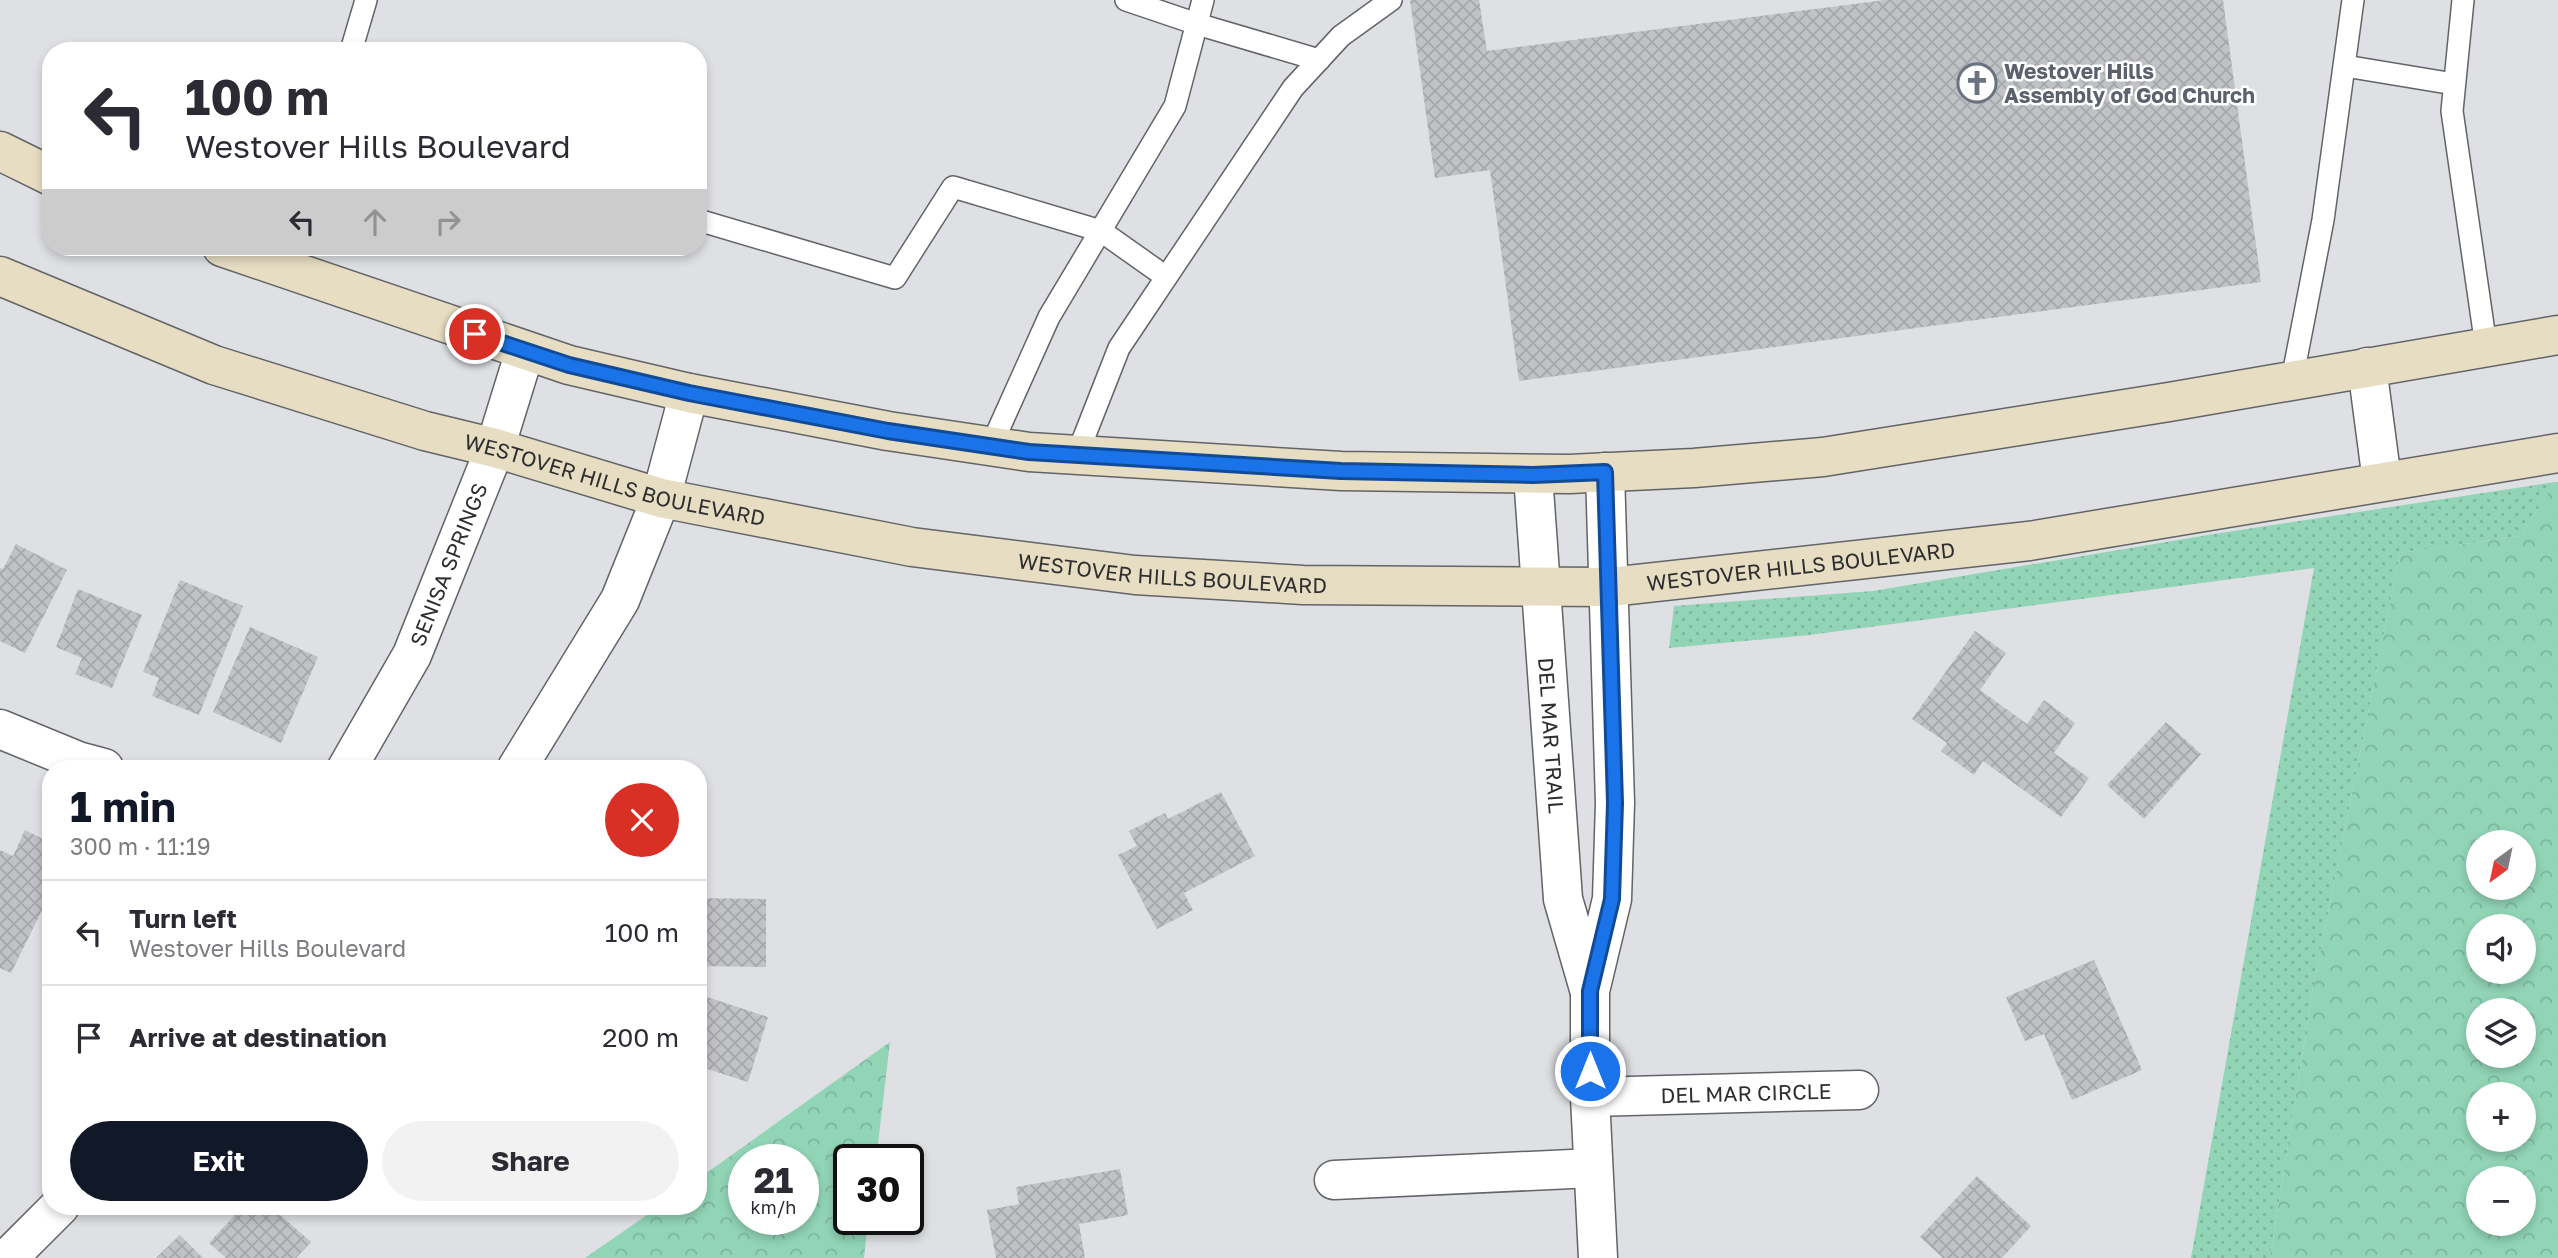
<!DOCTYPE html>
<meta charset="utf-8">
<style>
body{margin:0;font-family:"Golos Text",sans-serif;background:#f2f2f3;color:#2b2b33;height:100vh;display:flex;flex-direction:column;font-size:26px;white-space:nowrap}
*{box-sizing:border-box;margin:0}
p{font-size:23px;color:#7c7c81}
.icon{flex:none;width:38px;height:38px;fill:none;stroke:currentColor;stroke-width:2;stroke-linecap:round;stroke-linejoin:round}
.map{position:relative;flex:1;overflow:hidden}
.drawer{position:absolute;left:42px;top:760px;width:665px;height:455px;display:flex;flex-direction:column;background:#fff;border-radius:28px;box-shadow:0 4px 10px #0003}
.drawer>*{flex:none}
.banner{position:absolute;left:42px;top:42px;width:665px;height:214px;border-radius:28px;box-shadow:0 4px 10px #0003;background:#fff;color:#2b2b33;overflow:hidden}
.needle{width:46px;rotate:213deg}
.tools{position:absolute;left:2466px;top:830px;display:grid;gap:14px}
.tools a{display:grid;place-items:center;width:70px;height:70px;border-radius:50%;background:#fff;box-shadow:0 4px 10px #0003;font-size:35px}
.speed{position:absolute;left:728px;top:1144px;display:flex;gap:14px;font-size:35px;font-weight:700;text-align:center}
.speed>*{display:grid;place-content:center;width:91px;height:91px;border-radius:50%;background:#fff;box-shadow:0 4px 10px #0003;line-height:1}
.speed small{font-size:18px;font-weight:400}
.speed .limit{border:4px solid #111;border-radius:10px;background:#fff;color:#111}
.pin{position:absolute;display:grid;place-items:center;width:60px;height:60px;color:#fff;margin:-30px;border:4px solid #fff;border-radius:50%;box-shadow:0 2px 7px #0007}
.me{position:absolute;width:77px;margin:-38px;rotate:0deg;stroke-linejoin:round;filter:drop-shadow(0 0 5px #0008)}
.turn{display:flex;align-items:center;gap:24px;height:147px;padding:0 28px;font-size:32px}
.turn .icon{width:91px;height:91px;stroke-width:2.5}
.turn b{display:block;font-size:49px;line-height:60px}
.lanes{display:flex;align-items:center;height:66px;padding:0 28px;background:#0003;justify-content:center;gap:35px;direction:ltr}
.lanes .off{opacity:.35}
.round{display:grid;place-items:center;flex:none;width:74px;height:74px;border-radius:37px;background:#f2f2f3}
.summary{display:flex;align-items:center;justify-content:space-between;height:119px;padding:0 28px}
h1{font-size:42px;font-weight:700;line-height:52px;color:#111827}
.cta{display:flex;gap:14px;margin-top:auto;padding:14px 28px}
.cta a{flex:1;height:80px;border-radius:42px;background:#111827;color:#fff;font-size:28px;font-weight:700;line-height:80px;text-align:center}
.cta a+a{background:#f2f2f3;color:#2b2b33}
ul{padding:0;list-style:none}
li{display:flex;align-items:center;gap:21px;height:105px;padding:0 28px;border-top:2px solid #e1e1e2}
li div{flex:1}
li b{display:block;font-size:26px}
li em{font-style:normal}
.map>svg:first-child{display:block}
</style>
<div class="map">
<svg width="2558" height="1258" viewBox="0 0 2558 1258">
<defs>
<pattern id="grass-dots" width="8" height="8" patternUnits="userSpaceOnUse" patternTransform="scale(1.75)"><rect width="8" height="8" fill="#91d4b6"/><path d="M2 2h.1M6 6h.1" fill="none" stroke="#7db69d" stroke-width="1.8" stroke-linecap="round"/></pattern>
<pattern id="forest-crowns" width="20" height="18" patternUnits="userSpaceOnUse" patternTransform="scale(1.75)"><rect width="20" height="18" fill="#91d4b6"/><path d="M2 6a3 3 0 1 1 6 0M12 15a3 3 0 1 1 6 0" fill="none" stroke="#7db69d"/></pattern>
<pattern id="building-cross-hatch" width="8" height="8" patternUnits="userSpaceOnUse" patternTransform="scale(1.75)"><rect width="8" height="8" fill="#c0c2c5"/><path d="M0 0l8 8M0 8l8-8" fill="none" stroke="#a5a7aa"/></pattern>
</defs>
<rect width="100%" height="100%" fill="#dee0e3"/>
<path fill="url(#grass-dots)" d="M 2555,482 L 2521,536 L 2400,553 L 2313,988 L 2270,1258 L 2191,1258 L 2314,568 L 1809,635 L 1669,648 L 1674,606 L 1873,591 L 2214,534 Z"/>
<g fill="url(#forest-crowns)" fill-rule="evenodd">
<path d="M 2555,482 L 2558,482 L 2558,1258 L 2270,1258 L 2313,988 L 2400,553 L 2521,536 ZM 2478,842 L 2524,842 L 2524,887 L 2478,887 ZM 2478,926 L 2524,926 L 2524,971 L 2478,971 ZM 2478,1010 L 2524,1010 L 2524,1055 L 2478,1055 ZM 2478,1094 L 2524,1094 L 2524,1139 L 2478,1139 ZM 2478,1178 L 2524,1178 L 2524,1223 L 2478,1223 Z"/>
<path d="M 890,1042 L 876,1160 L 849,1160 L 849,1220 L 868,1220 L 864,1258 L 585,1258 L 660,1206 L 698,1206 L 698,1179 ZM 744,1160 L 803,1160 L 803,1220 L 744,1220 Z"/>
</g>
<g fill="url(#building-cross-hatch)">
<path d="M 1410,0 L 1479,0 L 1487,51 L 1885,0 L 2223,0 L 2261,282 L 1519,381 L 1490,170 L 1435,178 Z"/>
<path d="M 16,544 L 67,570 L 25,653 L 0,641 L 0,568 L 3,569 Z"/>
<path d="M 180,580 L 243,606 L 199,715 L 152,696 L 159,678 L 143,672 Z"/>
<path d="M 78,589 L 142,615 L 112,688 L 75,674 L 82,658 L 56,647 Z"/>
<path d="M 250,627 L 318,657 L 281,743 L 213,712 Z"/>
<path d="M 1975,631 L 2006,653 L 1980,690 L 2027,724 L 2044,700 L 2075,723 L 2054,753 L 2089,778 L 2061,817 L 1983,761 L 1974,775 L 1941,751 L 1947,743 L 1912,719 Z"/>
<path d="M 2166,722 L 2201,754 L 2144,819 L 2107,785 Z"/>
<path d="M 1221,792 L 1255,856 L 1184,893 L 1193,910 L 1157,929 L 1118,855 L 1137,846 L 1129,831 L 1165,813 L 1168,819 Z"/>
<path d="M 25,830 L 51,843 L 51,892 L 11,973 L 0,968 L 0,850 L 13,856 Z"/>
<path d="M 698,898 L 766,899 L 766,967 L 698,966 Z"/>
<path d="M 2094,960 L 2142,1070 L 2072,1100 L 2044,1034 L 2025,1041 L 2006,997 Z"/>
<path d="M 698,994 L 768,1017 L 748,1082 L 698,1066 Z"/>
<path d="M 1120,1169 L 1128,1215 L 1079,1224 L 1085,1258 L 996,1258 L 987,1210 L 1019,1204 L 1016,1187 Z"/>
<path d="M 1977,1176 L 2031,1226 L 2002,1258 L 1943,1258 L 1920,1237 Z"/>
<path d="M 243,1206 L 270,1206 L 311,1242 L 296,1258 L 226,1258 L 209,1243 Z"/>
<path d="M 180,1235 L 203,1258 L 156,1258 Z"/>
</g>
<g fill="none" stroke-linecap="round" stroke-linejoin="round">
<g stroke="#626467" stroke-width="24">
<g id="lane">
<path d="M 1126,0 L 1197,24 L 1319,60"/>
<path d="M 2463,0 L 2452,111 L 2486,346"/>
<path d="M 351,51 L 366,0"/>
<path d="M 2345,66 L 2454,84"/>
<path d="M 698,220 L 895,278 L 953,187 L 1101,231 L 1166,277"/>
<path d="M 2292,380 L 2323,220 L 2353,0"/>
<path d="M 991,446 L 1049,317 L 1175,106 L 1203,0"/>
<path d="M 1077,455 L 1119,348 L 1293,88 L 1341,36 L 1391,0"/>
</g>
</g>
<g stroke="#626467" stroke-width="41">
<g id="street">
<path d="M 2367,367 L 2382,481"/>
<path id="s1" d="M 1533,475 L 1563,899 L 1589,989"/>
<path d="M 0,729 L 78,761 L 104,768"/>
<path id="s2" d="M 347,768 L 412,655 L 495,448 L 525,351"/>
<path d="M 517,768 L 620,600 L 661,498 L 689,393"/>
<path id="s3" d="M 1590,1097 L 1859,1090"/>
<path d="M 1334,1180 L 1593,1168"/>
<path d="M 8,1258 L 60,1206"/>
<path d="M 1598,1258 L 1590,1097 L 1590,991 L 1612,899 L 1615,803 L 1605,472"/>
</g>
</g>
<g stroke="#626467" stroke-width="41">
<g id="secondary">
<path d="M 0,151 L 51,176"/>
<path d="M 222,247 L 569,365 L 689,393 L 888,431 L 1029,452 L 1341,471 L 1569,474 L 1694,468 L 1823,457 L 2169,402 L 2558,335"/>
<path id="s4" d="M 0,276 L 214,365 L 425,431 L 495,448 L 661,498 L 912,547 L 1135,575 L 1303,585 L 1610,587 L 2029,541 L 2558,453"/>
</g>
</g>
<use href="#lane" stroke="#fff" stroke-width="21"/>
<use href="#street" stroke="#fff" stroke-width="38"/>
<use href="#secondary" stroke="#e6ddc2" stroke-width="38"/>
</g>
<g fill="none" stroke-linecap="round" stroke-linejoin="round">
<g stroke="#114b97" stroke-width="18">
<path id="route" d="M 475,334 L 569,365 L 689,393 L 888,431 L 1029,452 L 1341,471 L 1533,475 L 1605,472 L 1615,803 L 1612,899 L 1590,991 L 1590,1071"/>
</g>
<use href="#route" stroke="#1a73e8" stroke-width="12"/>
</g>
<defs>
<g id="church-ring" transform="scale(2.0125)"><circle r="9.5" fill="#fff" stroke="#6b7280" stroke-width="1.5"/><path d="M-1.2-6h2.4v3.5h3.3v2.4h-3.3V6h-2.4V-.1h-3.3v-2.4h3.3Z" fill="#6b7280"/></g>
</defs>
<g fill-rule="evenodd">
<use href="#church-ring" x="1977" y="83"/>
</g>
<g text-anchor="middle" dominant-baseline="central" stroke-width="5" stroke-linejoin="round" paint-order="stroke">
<g font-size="21" font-weight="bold" fill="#5b616d" stroke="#fff" text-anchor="start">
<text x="2004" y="71">Westover Hills<tspan x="2004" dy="24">Assembly of God Church</tspan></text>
</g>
<g font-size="21" fill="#2d2e2f" stroke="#fff">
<text stroke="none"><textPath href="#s4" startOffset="649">WESTOVER HILLS BOULEVARD</textPath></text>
<text stroke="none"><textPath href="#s2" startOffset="228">SENISA SPRINGS</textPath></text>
<text stroke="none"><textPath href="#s4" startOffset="1846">WESTOVER HILLS BOULEVARD</textPath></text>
<text stroke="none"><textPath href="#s4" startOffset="1216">WESTOVER HILLS BOULEVARD</textPath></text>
<text stroke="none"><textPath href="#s1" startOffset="261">DEL MAR TRAIL</textPath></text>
<text stroke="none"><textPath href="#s3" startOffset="156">DEL MAR CIRCLE</textPath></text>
</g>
</g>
</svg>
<div class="tools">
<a><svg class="needle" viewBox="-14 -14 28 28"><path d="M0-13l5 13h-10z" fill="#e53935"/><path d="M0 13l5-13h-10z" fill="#7c7c81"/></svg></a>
<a><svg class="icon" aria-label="sound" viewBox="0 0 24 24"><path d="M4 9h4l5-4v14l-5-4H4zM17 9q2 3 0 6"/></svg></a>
<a><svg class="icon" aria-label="layers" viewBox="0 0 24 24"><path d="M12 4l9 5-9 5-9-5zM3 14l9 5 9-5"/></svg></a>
<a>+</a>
<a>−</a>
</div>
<div class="speed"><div>21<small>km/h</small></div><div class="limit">30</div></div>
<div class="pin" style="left:475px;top:334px;background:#d93025"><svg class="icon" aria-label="arrive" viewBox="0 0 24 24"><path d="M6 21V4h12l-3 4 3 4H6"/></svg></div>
<svg class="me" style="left:1590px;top:1071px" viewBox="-20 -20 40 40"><circle r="17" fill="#1a73e8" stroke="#fff" stroke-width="3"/><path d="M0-11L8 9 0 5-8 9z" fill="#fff"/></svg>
<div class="banner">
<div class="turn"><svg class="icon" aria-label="left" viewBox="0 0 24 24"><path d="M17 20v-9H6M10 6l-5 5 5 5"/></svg><div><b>100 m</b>Westover Hills Boulevard</div></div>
<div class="lanes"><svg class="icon" aria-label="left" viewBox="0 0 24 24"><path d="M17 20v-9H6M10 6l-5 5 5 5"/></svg><svg class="icon off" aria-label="ahead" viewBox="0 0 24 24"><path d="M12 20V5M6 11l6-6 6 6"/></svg><svg class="icon off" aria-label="right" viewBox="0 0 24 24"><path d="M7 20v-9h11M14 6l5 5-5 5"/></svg></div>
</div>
<section class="drawer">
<div class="summary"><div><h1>1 min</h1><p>300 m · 11:19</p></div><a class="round" style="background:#d93025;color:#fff"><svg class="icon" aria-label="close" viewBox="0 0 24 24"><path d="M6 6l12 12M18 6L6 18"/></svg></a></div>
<ul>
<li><svg class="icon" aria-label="left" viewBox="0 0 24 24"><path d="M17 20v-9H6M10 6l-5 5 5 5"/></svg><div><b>Turn left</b><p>Westover Hills Boulevard</p></div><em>100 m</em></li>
<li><svg class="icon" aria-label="arrive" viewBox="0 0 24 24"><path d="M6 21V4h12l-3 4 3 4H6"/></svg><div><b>Arrive at destination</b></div><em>200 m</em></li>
</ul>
<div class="cta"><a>Exit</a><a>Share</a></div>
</section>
</div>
